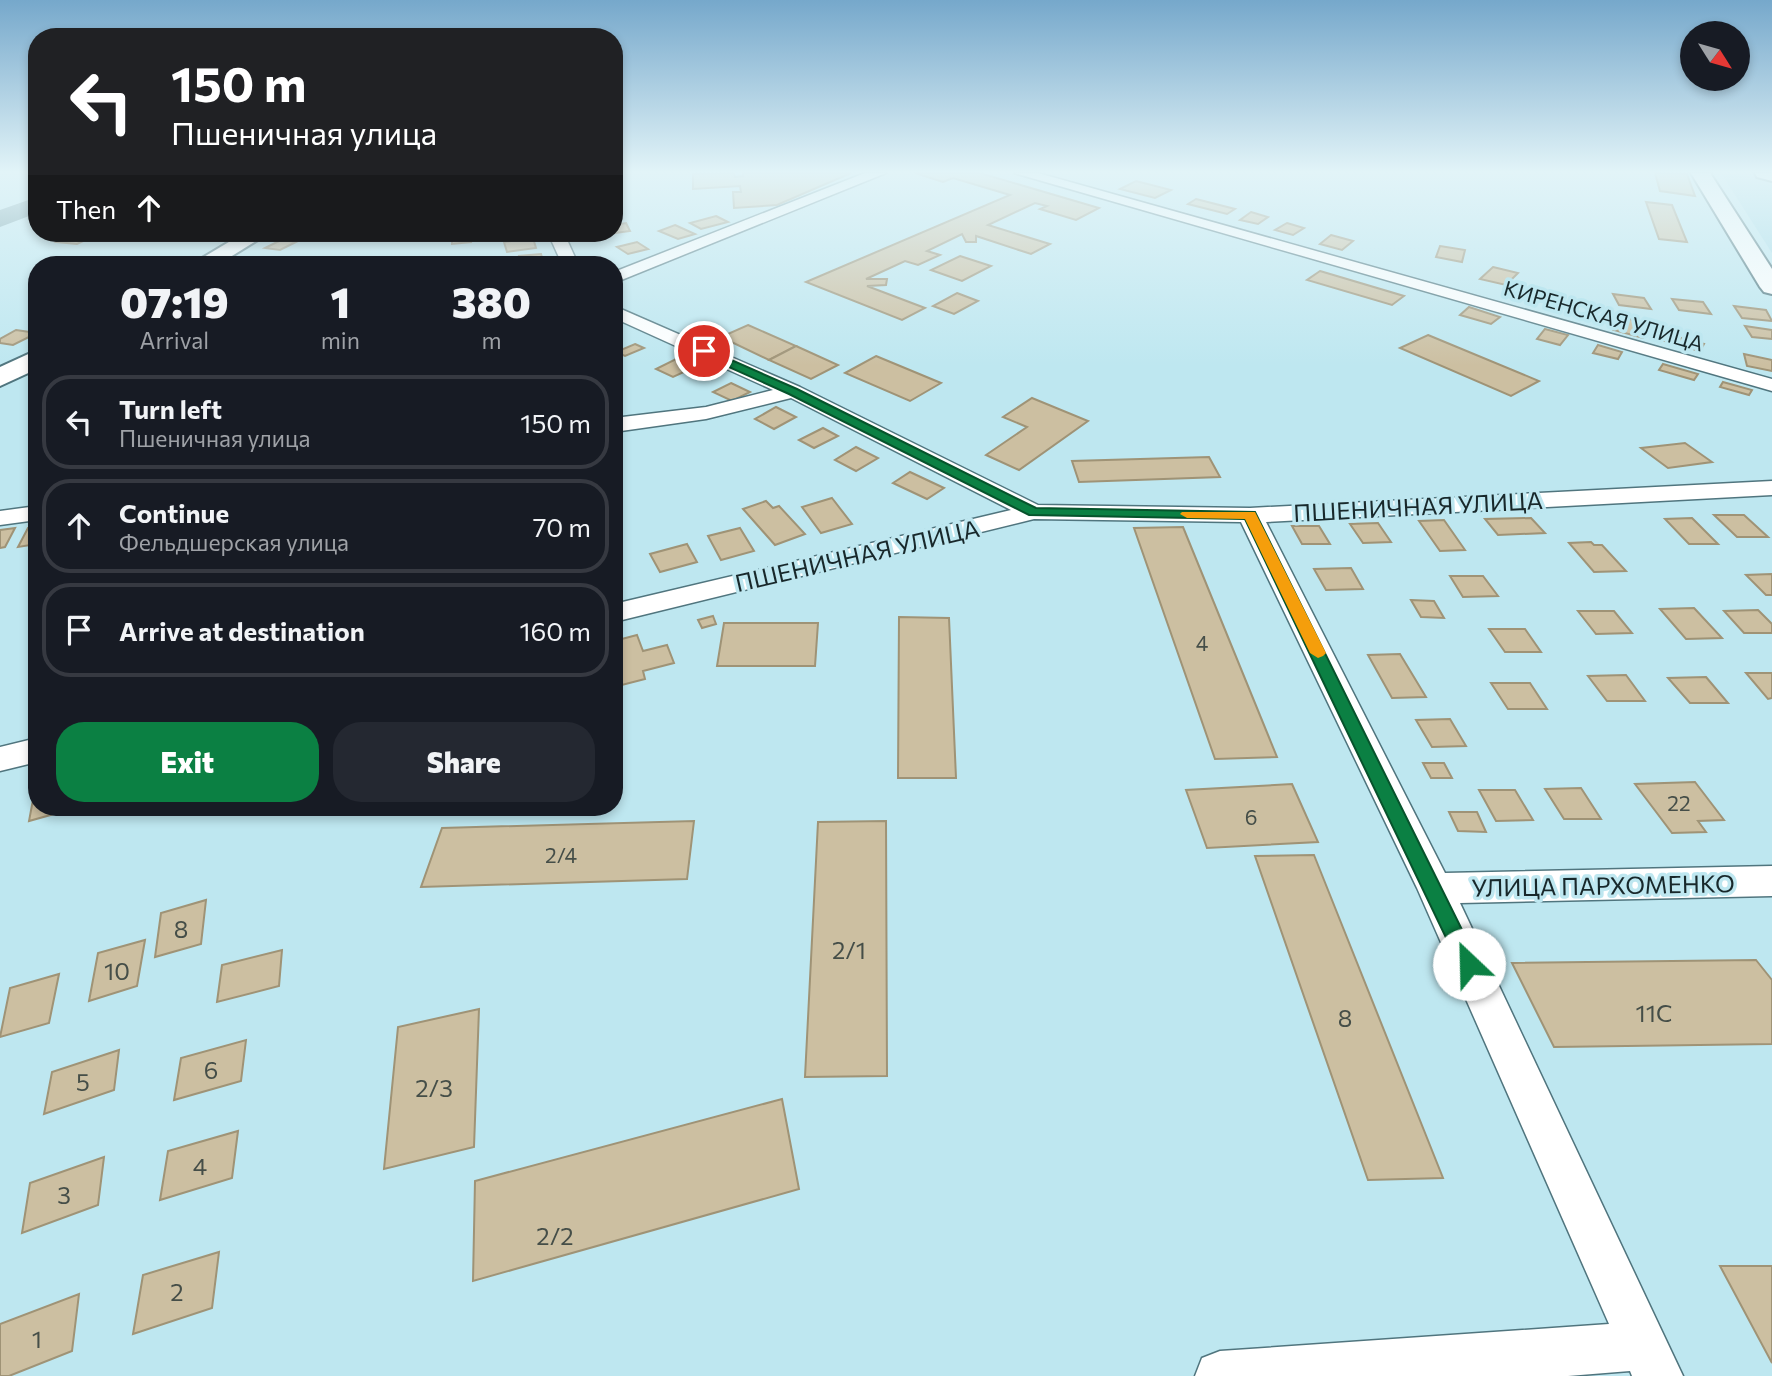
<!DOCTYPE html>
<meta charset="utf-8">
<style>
body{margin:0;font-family:Commissioner,sans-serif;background:#242831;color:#f1f3f6;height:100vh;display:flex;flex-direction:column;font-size:26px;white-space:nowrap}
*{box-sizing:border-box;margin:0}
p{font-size:23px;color:#9ea1a6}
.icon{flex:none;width:38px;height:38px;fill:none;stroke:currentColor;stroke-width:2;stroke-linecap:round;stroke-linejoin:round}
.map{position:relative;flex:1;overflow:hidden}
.side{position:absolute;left:28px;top:256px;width:595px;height:560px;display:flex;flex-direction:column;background:#171b24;border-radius:28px;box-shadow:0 4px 10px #0003}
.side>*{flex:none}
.banner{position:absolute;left:28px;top:28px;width:595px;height:214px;border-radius:28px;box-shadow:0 4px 10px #0003;background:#202124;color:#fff;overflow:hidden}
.needle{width:46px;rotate:127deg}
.controls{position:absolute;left:1680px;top:21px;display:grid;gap:14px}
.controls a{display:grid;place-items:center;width:70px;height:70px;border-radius:50%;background:#171b24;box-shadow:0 4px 10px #0003;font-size:35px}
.pin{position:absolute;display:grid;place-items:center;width:60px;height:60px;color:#fff;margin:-30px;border:4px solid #fff;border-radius:50%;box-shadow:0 2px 7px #0007}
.me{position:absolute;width:77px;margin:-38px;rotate:336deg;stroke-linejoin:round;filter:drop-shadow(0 0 5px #0008)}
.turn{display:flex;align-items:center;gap:24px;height:147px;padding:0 28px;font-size:32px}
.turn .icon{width:91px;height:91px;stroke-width:2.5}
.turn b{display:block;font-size:49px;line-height:60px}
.then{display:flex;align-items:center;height:66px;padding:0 28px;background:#0003;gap:14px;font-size:26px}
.eta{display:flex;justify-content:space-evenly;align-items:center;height:119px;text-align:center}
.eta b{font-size:42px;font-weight:800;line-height:49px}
.button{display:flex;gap:14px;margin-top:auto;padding:14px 28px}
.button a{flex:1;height:80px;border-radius:28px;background:#0b8043;color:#fff;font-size:28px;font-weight:800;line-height:80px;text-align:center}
.button a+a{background:#242831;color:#f1f3f6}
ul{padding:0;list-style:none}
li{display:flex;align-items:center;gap:21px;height:94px;margin:0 14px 10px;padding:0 14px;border:4px solid #363941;border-radius:28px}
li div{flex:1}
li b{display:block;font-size:26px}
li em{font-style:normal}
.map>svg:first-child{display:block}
</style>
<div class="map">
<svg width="1772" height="1376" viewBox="0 0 1772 1376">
<rect width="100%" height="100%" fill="#bee7f0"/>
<path fill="#abdde9" d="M 1721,173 L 1772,180 L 1772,253 Z"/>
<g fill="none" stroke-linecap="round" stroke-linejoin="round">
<path fill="#6b959f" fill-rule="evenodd" d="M 37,197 L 37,213 L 0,227 L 0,210 Z"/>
</g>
<g fill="#ccbfa1" stroke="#9f9376" stroke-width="2">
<path d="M 734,173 L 735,177 L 743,176 L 743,173 L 851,173 L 777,205 L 734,208 L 733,192 L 741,192 L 740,186 L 693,189 L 693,174 Z"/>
<path d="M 915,173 L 980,173 L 1099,208 L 1076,220 L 1040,209 L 1047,206 L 1035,203 L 988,225 L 1050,244 L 1031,254 L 976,236 L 976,242 L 966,242 L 962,234 L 927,251 L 940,255 L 918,265 L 905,261 L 866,279 L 887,279 L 886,285 L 867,286 L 925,308 L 902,320 L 806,282 L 1010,195 L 953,178 L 943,182 Z"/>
<path d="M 1655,173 L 1687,174 L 1695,196 L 1660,191 Z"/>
<path d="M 1136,181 L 1171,190 L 1155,198 L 1120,189 Z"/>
<path d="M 1196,199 L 1235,209 L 1227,214 L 1188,204 Z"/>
<path d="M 1646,202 L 1672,205 L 1687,242 L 1659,239 Z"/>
<path d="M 1251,212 L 1268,217 L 1258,224 L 1240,220 Z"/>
<path d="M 716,216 L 728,222 L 701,229 L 690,223 Z"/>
<path d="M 626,223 L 630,231 L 608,234 L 614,233 L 614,225 Z"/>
<path d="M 1287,223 L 1304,228 L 1293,235 L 1275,230 Z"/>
<path d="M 675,225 L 695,234 L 678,239 L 659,231 Z"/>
<path d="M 76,233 L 100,233 L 77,244 L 57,242 Z"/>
<path d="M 470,235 L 471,242 L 452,244 L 452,237 Z"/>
<path d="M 1331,235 L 1353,241 L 1342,250 L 1320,244 Z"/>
<path d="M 533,238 L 536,248 L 507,252 L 504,242 Z"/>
<path d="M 281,240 L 296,242 L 280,250 L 265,248 Z"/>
<path d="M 637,242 L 648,249 L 628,254 L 617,247 Z"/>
<path d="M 1440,246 L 1465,250 L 1462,262 L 1436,257 Z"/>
<path d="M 541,254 L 544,264 L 521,264 L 519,256 Z"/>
<path d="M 960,256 L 991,266 L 962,281 L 931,270 Z"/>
<path d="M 150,258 L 169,260 L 162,264 L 139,264 Z"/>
<path d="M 1493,267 L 1518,273 L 1506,285 L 1480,279 Z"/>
<path d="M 1320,271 L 1404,296 L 1392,305 L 1307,280 Z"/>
<path d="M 957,293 L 978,301 L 954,314 L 933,306 Z"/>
<path d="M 1613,294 L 1644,298 L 1651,309 L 1619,305 Z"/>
<path d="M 1672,299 L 1703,302 L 1711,314 L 1679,310 Z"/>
<path d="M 1734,306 L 1766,310 L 1772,321 L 1742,318 Z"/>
<path d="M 1469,307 L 1500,317 L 1491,324 L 1460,315 Z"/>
<path d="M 1626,318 L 1655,326 L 1643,338 L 1614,330 Z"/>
<path d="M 748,325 L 796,346 L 769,360 L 721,337 Z"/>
<path d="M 1745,326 L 1772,330 L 1772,339 L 1752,337 Z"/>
<path d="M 1545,329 L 1568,335 L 1560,345 L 1537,339 Z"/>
<path d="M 16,330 L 37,333 L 13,345 L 0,343 L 0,339 Z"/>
<path d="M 1666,334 L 1704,344 L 1700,351 L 1661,340 Z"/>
<path d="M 1428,335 L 1539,381 L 1511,396 L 1400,348 Z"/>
<path d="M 635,344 L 644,348 L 625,356 L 616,352 Z"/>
<path d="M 1598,345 L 1622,352 L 1618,359 L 1593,353 Z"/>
<path d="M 796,346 L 838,365 L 811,379 L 769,360 Z"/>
<path d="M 1744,354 L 1772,360 L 1772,371 L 1747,366 Z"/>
<path d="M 876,356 L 941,383 L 910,401 L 845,373 Z"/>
<path d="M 678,358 L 695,367 L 673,377 L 656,369 Z"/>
<path d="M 1663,364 L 1698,374 L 1694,380 L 1659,370 Z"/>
<path d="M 1723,382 L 1752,390 L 1749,395 L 1720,387 Z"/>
<path d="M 731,383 L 750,392 L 732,401 L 713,392 Z"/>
<path d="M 1032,398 L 1088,421 L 1019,470 L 986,455 L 1027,427 L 1003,417 Z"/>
<path d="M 776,407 L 796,417 L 774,429 L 755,419 Z"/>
<path d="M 823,428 L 838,436 L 814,448 L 799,440 Z"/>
<path d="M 1685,443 L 1712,462 L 1668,468 L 1641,448 Z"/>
<path d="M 856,447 L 878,458 L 856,471 L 835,460 Z"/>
<path d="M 1209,457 L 1220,477 L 1079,482 L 1072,461 Z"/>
<path d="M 910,472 L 944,488 L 927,499 L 893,483 Z"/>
<path d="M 832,498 L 852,524 L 821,533 L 802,507 Z"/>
<path d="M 766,501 L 773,508 L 779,506 L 805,534 L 775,545 L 743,509 Z"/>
<path d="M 1714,515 L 1744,515 L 1768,537 L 1737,537 Z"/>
<path d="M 1531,518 L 1545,533 L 1498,535 L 1485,519 Z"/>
<path d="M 1692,518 L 1718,544 L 1689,544 L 1665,519 Z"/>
<path d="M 1444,520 L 1465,550 L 1440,551 L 1419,521 Z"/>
<path d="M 1378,523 L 1391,542 L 1363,543 L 1350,524 Z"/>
<path d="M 1292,526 L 1319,526 L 1330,544 L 1302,544 Z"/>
<path d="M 37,527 L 37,544 L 18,547 L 28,528 Z"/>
<path d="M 1183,527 L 1277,757 L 1215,759 L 1134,528 Z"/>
<path d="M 15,528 L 5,547 L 0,548 L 0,530 Z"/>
<path d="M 740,528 L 754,551 L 721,560 L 708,536 Z"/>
<path d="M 1591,542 L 1594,545 L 1602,545 L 1626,571 L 1594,572 L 1569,543 Z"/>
<path d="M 687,544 L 697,562 L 660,572 L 650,554 Z"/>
<path d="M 1351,568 L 1363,589 L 1326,590 L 1314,569 Z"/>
<path d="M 1772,574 L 1772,595 L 1766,595 L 1746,575 Z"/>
<path d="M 1450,576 L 1483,576 L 1498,596 L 1463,597 Z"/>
<path d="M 1411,600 L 1434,601 L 1444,618 L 1421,617 Z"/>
<path d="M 1694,608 L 1722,638 L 1686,639 L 1660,609 Z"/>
<path d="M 1758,610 L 1772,624 L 1772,633 L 1744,633 L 1724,611 Z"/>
<path d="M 1578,611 L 1614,611 L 1632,633 L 1596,634 Z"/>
<path d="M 713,616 L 716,624 L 702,628 L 698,620 Z"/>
<path d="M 899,617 L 949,618 L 956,778 L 898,778 Z"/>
<path d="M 724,623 L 818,623 L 815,666 L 717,666 Z"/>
<path d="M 1489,629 L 1525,629 L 1541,652 L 1505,652 Z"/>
<path d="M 637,635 L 643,651 L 667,645 L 674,663 L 643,671 L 645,679 L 614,687 L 614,641 Z"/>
<path d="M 1400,654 L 1426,697 L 1392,698 L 1368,655 Z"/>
<path d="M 1746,673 L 1772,673 L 1772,698 L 1768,699 Z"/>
<path d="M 1626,675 L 1645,701 L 1607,701 L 1588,676 Z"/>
<path d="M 1706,677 L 1728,703 L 1690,703 L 1668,678 Z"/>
<path d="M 1491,683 L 1530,683 L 1547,709 L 1508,709 Z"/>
<path d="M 1450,719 L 1466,746 L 1432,747 L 1416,720 Z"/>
<path d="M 1423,763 L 1444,763 L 1452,778 L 1431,778 Z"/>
<path d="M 1695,782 L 1724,820 L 1698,821 L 1706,832 L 1672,833 L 1635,784 Z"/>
<path d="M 1292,784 L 1318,842 L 1207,848 L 1186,790 Z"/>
<path d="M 1581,788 L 1601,819 L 1564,819 L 1545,789 Z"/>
<path d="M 35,789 L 37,807 L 72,809 L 29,821 Z"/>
<path d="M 1479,790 L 1515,790 L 1533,820 L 1496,821 Z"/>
<path d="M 1449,812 L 1477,812 L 1486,832 L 1458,831 Z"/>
<path d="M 694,821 L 687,879 L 421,887 L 442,828 Z"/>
<path d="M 886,821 L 887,1076 L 805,1077 L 818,822 Z"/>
<path d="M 1314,855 L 1443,1178 L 1368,1180 L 1255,856 Z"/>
<path d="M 206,900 L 201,944 L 155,957 L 161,913 Z"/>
<path d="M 145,940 L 137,986 L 89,1001 L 98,953 Z"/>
<path d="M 282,950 L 279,986 L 217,1002 L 222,965 Z"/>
<path d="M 1756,960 L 1772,980 L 1772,1044 L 1554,1047 L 1512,963 Z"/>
<path d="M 59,974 L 49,1023 L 0,1037 L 10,988 Z"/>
<path d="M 479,1009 L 474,1147 L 384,1169 L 398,1027 Z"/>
<path d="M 246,1040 L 241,1081 L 174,1100 L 181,1058 Z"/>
<path d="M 119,1050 L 114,1090 L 44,1114 L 52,1072 Z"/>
<path d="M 782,1099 L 799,1189 L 473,1281 L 475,1181 Z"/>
<path d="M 238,1131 L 232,1178 L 160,1200 L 168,1151 Z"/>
<path d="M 104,1157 L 98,1205 L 22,1233 L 30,1183 Z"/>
<path d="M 219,1252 L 212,1308 L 133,1334 L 143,1275 Z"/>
<path d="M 1720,1266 L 1772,1266 L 1772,1363 Z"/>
<path d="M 79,1294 L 72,1351 L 9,1376 L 0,1376 L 0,1324 Z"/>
</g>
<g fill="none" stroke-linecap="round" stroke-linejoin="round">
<g stroke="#50757e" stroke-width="3">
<g id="street">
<path d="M 865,173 L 886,173 L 614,283 L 614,272 Z"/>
<path d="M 1014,173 L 1038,173 L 1772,379 L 1772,391 Z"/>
<path d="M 548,233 L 564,233 L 578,264 L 562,264 Z"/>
<path d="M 614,306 L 800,387 L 1038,505 L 1250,508 L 1772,481 L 1772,495 L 1266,522 L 1445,873 L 1772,866 L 1772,896 L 1460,903 L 1683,1376 L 1632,1376 L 1630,1371 L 1568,1376 L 1195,1376 L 1202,1358 L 1220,1351 L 1609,1324 L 1417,888 L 1241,522 L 1034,519 L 614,622 L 614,604 L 1011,510 L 791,398 L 706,419 L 614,432 L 614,418 L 706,407 L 773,390 L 614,318 Z"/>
<path d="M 37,506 L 37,520 L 0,525 L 0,511 Z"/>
<path d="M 37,738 L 37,762 L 0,771 L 0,747 Z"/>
</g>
</g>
<g stroke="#50757e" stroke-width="4">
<g id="secondary">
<path d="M 1691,173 L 1710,173 L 1772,269 L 1772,294 L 1764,292 L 1760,287 Z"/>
<path d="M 1755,173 L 1772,173 L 1772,181 L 1757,177 Z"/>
<path d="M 244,233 L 269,233 L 219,264 L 192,264 Z"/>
<path d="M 37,350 L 37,369 L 0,386 L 0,367 Z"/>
</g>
</g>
<use href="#street" fill="#fff" fill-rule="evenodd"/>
<use href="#secondary" fill="#fff" fill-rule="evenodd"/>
</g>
<linearGradient id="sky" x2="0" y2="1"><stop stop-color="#76a8cb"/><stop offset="0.47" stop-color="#e2f4f8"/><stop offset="1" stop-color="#e2f4f8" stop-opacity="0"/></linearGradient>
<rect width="1772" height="366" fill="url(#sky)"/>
<path fill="#0b8043" stroke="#07532c" stroke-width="2" d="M 704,348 L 797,389 L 1036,508 L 1255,512 L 1476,958 L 1479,964 L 1476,971 L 1469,974 L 1462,971 L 1245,519 L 1029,515 L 789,394 L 700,354 L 700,349 Z"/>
<path fill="#f59e0b" d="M 1182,512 L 1255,512 L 1326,653 L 1323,656 L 1318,658 L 1310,653 L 1245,519 L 1187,518 L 1180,514 Z"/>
<g text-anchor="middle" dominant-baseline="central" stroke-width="7" stroke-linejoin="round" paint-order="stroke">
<g font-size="21" fill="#18282b" stroke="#bee7f0">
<text transform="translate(1604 315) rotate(16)">КИРЕНСКАЯ УЛИЦА</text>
</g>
<g font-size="21" fill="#454e48">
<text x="1202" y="642">4</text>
<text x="1679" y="802">22</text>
<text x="1251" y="816">6</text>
<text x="561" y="854">2/4</text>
</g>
<g font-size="24" fill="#18282b" stroke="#bee7f0">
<text transform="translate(1418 506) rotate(-3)">ПШЕНИЧНАЯ УЛИЦА</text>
<text transform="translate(857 555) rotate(-13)">ПШЕНИЧНАЯ УЛИЦА</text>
<text transform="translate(1603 885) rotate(-1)">УЛИЦА ПАРХОМЕНКО</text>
</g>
<g font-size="24" fill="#454e48">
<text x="181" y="928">8</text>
<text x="849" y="949">2/1</text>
<text x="117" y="970">10</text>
<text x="1654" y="1012">11С</text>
<text x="1345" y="1017">8</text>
<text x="211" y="1069">6</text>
<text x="83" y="1081">5</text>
<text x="434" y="1087">2/3</text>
<text x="200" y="1165">4</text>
<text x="64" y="1194">3</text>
<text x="555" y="1235">2/2</text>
<text x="177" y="1291">2</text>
<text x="37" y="1338">1</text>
</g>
</g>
</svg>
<div class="controls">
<a><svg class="needle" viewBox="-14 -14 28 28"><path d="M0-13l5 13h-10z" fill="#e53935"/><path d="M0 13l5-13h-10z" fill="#9ea1a6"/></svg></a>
</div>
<div class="pin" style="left:704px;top:351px;background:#d93025"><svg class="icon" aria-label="arrive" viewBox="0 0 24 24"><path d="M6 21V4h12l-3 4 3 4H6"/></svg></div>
<svg class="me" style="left:1469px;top:964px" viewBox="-20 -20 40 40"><circle r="19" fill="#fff"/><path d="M0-13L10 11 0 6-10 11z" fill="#0b8043"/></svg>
<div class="banner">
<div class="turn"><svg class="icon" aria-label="left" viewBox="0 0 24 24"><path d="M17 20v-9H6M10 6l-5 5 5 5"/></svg><div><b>150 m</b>Пшеничная улица</div></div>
<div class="then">Then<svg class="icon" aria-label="ahead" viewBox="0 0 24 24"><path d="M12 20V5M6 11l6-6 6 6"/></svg></div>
</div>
<section class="side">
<div class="eta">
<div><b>07:19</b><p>Arrival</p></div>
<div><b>1</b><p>min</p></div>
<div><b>380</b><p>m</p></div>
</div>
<ul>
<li><svg class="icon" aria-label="left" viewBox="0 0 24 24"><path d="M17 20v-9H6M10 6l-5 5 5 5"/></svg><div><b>Turn left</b><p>Пшеничная улица</p></div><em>150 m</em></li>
<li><svg class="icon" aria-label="ahead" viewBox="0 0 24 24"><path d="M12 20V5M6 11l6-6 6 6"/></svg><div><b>Continue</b><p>Фельдшерская улица</p></div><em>70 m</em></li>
<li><svg class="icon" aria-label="arrive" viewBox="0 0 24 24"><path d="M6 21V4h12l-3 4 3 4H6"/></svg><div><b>Arrive at destination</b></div><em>160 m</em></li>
</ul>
<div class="button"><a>Exit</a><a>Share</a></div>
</section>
</div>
